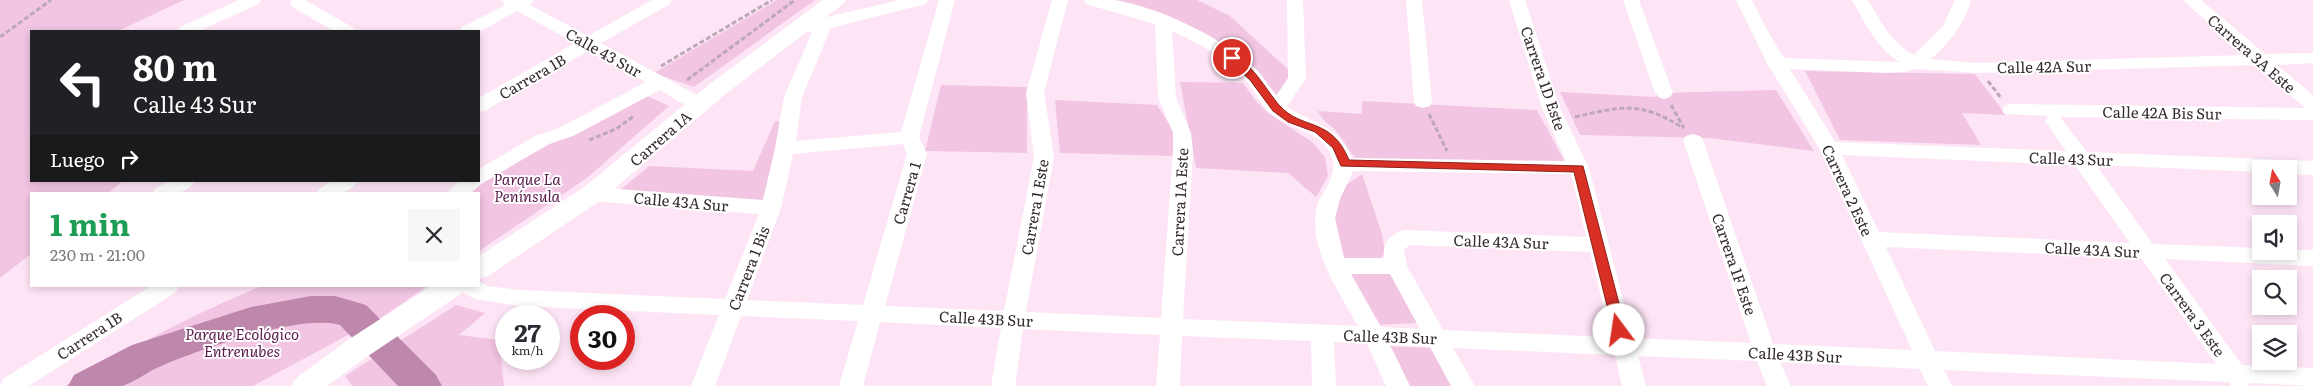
<!DOCTYPE html>
<html lang="es">
<meta charset="utf-8">
<style>
body{margin:0;font-family:Literata,serif;background:#f7f7f7;color:#2b2b33;height:100vh;display:flex;flex-direction:column;font-size:19px;white-space:nowrap}
*{box-sizing:border-box;margin:0}
p{font-size:16px;color:#7c7c81}
.icon{flex:none;width:28px;height:28px;fill:none;stroke:currentColor;stroke-width:2;stroke-linecap:round;stroke-linejoin:round}
.map{position:relative;flex:1;overflow:hidden}
.drawer{position:absolute;left:30px;top:192px;width:450px;height:95px;display:flex;flex-direction:column;background:#fff;border-radius:0px;box-shadow:0 2px 8px #0003}
.drawer>*{flex:none}
.banner{position:absolute;left:30px;top:30px;width:450px;height:152px;border-radius:0px;box-shadow:0 2px 8px #0003;background:#202124;color:#fff;overflow:hidden}
.needle{width:32px;rotate:349deg}
.fabs{position:absolute;left:2252px;top:160px;display:grid;gap:10px}
.fabs a{display:grid;place-items:center;width:45px;height:45px;border-radius:0px;background:#fff;box-shadow:0 2px 8px #0003;font-size:25px}
.speed{position:absolute;left:495px;top:305px;display:flex;gap:10px;font-size:25px;font-weight:700;text-align:center}
.speed>*{display:grid;place-content:center;width:65px;height:65px;border-radius:50%;background:#fff;box-shadow:0 2px 8px #0003;line-height:1}
.speed small{font-size:12px;font-weight:400}
.speed .limit{border:8px solid #d22;background:#fff;color:#111}
.pin{position:absolute;display:grid;place-items:center;width:42px;height:42px;color:#fff;margin:-21px;border:2px solid #fff;border-radius:50%;box-shadow:0 1px 5px #0007}
.me{position:absolute;width:55px;margin:-28px;rotate:346deg;stroke-linejoin:round;filter:drop-shadow(0 0 4px #0008)}
.turn{display:flex;align-items:center;gap:18px;height:105px;padding:0 20px;font-size:22px}
.turn .icon{width:65px;height:65px;stroke-width:2.5}
.turn b{display:block;font-size:35px;line-height:42px}
.then{display:flex;align-items:center;height:48px;padding:0 20px;background:#0003;gap:10px;font-size:19px}
.round{display:grid;place-items:center;flex:none;width:52px;height:52px;border-radius:0px;background:#f7f7f7}
.overview{display:flex;align-items:center;justify-content:space-between;height:85px;padding:0 20px}
h1{font-size:30px;font-weight:700;line-height:38px;color:#1e9e55}
.map>svg:first-child{display:block}
</style>
<div class="map">
<svg width="2313" height="386" viewBox="0 0 2313 386">
<rect width="100%" height="100%" fill="#fee5f6"/>
<g fill="#f2c5e3">
<path d="M 0,0 L 184,0 L 118,31 L 31,31 L 31,181 L 123,181 L 107,194 L 31,194 L 31,254 L 0,278 Z"/>
<path d="M 777,0 L 815,0 L 694,87 L 654,73 Z"/>
<path d="M 1115,0 L 1197,0 L 1230,16 L 1293,74 L 1278,96 L 1257,73 L 1170,17 Z"/>
<path d="M 1805,71 L 1975,74 L 2006,115 L 1962,113 L 1981,145 L 1840,140 Z"/>
<path d="M 1180,82 L 1243,83 L 1255,100 L 1268,113 L 1312,142 L 1325,157 L 1328,176 L 1316,197 L 1288,173 L 1196,168 Z"/>
<path d="M 941,85 L 1027,87 L 1027,153 L 925,151 Z"/>
<path d="M 1776,90 L 1814,151 L 1709,138 L 1580,135 L 1560,92 L 1655,97 L 1658,93 Z"/>
<path d="M 643,94 L 669,106 L 587,178 L 479,251 L 479,194 L 468,194 L 502,170 Z"/>
<path d="M 1055,100 L 1157,105 L 1173,130 L 1174,156 L 1060,153 Z"/>
<path d="M 1362,101 L 1537,110 L 1566,164 L 1359,162 C 1350,153 1345,142 1337,132 C 1330,124 1323,122 1318,111 L 1362,114 Z"/>
<path d="M 775,121 L 783,122 L 776,155 L 762,201 L 619,191 L 649,166 L 753,171 Z"/>
<path d="M 1362,174 L 1382,234 L 1385,253 L 1380,259 L 1339,258 L 1332,241 L 1338,199 L 1346,185 Z"/>
<path d="M 1347,274 L 1391,274 L 1417,323 L 1374,325 Z"/>
<path d="M 262,286 L 427,286 L 387,314 L 253,386 L 65,386 C 130,349 193,313 262,286 Z"/>
<path d="M 456,305 L 485,313 L 459,335 L 499,340 L 504,386 L 352,386 L 345,376 Z"/>
<path d="M 1384,346 L 1431,348 L 1453,386 L 1404,386 Z"/>
</g>
<g fill="none" stroke-linecap="round" stroke-linejoin="round">
<path fill="#be88ad" fill-rule="evenodd" d="M 311,296 L 335,296 L 366,305 L 436,375 L 442,386 L 398,386 L 340,325 C 301,313 198,350 159,367 C 147,372 135,382 122,386 C 110,386 82,386 68,386 L 74,375 L 132,345 L 251,307 Z"/>
<g stroke="#bda9b6" stroke-width="3" stroke-dasharray="5 2.5" stroke-linecap="butt">
<path d="M 0,37 L 51,0"/>
<path d="M 661,66 L 772,0"/>
<path d="M 687,80 L 795,0"/>
<path d="M 1988,81 L 2001,98"/>
<path d="M 1671,105 L 1684,128"/>
<path d="M 1429,114 L 1447,151"/>
<path d="M 1575,117 C 1622,106 1641,101 1683,128"/>
<path d="M 589,140 L 616,129 L 634,116"/>
</g>
<g fill="#fff" fill-rule="evenodd">
<path d="M 239,0 L 261,0 L 259,4 L 199,31 L 177,31 L 180,27 Z"/>
<path d="M 292,0 L 305,0 L 352,27 L 355,31 L 334,31 L 292,7 L 290,3 Z"/>
<path d="M 501,0 L 534,0 L 530,5 L 588,36 L 652,0 L 672,0 L 670,4 L 601,43 L 706,100 L 708,104 L 706,108 C 690,112 673,97 660,90 L 573,136 L 549,144 L 481,184 L 470,194 L 446,194 L 459,181 L 479,181 L 479,169 L 535,136 L 559,128 L 646,82 L 588,51 L 486,110 L 479,112 L 479,98 L 575,43 L 517,11 L 479,32 L 460,31 L 462,27 L 505,5 Z"/>
<path d="M 900,0 L 928,0 L 926,4 L 831,28 L 802,97 L 796,141 L 901,132 L 939,0 L 955,0 L 919,137 L 927,154 L 885,306 L 1004,311 L 1034,157 L 1026,93 L 1052,0 L 1068,0 L 1044,93 L 1054,157 L 1026,312 L 1161,318 L 1173,151 L 1173,133 L 1158,97 L 1155,24 L 1086,4 L 1084,0 C 1094,0 1105,0 1114,0 C 1160,7 1225,39 1258,71 C 1265,79 1270,88 1276,96 L 1288,78 L 1287,0 L 1303,0 L 1306,78 L 1287,107 C 1315,125 1337,124 1352,158 L 1566,161 L 1542,108 L 1509,0 L 1525,0 L 1560,108 L 1589,168 L 1633,338 L 1751,343 L 1683,140 L 1686,136 L 1693,134 L 1700,136 L 1703,140 L 1773,344 L 1912,350 L 1819,148 L 1767,63 L 1736,0 L 1752,0 L 1767,30 L 1784,58 L 1899,62 C 1876,47 1865,23 1852,0 L 1868,0 C 1881,21 1891,43 1914,55 L 1943,26 L 1955,0 L 1971,0 C 1965,24 1950,42 1931,59 L 1977,63 L 2244,55 L 2183,0 L 2201,0 L 2265,54 L 2313,53 L 2313,63 L 2277,65 L 2313,95 L 2313,120 L 2060,117 L 2087,152 L 2313,161 L 2313,175 L 2289,174 L 2289,169 L 2261,169 L 2261,172 L 2096,165 L 2153,244 L 2261,248 L 2261,251 L 2313,250 L 2313,266 L 2165,259 L 2242,365 L 2313,368 L 2313,386 L 2250,383 L 2248,386 L 2231,386 L 2229,382 L 1944,370 L 1952,386 L 1928,386 L 1920,369 L 1780,362 L 1791,386 L 1767,386 L 1757,361 L 1638,356 L 1646,386 L 1622,386 L 1615,355 L 1453,348 L 1475,386 L 1451,386 L 1430,347 L 1390,345 L 1410,386 L 1386,386 L 1367,344 L 1334,342 L 1336,386 L 1312,386 L 1311,341 L 1182,336 L 1180,386 L 1156,386 L 1160,335 L 1023,329 L 1015,386 L 991,386 L 1001,328 L 880,322 L 863,386 L 839,386 L 858,321 L 741,316 L 715,386 L 691,386 L 719,315 L 520,306 L 475,299 L 462,292 L 459,286 L 479,286 L 479,281 L 487,286 L 520,290 L 725,299 L 759,214 L 592,201 L 585,199 L 582,194 L 585,189 L 592,187 L 763,200 L 775,148 L 784,97 L 812,32 L 807,31 L 804,27 L 807,23 L 818,19 ZM 1172,31 C 1199,43 1228,60 1247,82 C 1256,92 1261,107 1273,115 C 1292,130 1324,131 1332,158 C 1339,178 1319,192 1316,211 C 1309,249 1340,294 1358,326 L 1183,319 L 1193,151 L 1191,133 L 1176,97 ZM 2256,65 L 2305,108 L 2011,104 L 2004,106 L 2002,110 L 2004,114 L 2049,116 L 2045,121 L 2066,151 L 1835,142 L 1790,69 L 1886,73 L 1904,72 L 1917,69 L 1977,73 ZM 903,144 L 907,154 L 863,305 L 747,300 L 781,208 L 793,154 ZM 1842,155 L 2075,165 L 2130,243 L 1879,232 ZM 1353,171 L 1571,174 L 1586,237 L 1404,230 C 1390,234 1382,244 1384,258 L 1344,258 L 1335,218 L 1340,199 ZM 1409,245 L 1590,252 L 1611,337 L 1443,330 L 1407,266 L 1404,250 ZM 1886,247 L 2141,258 L 2216,364 L 1935,351 ZM 1351,274 L 1390,274 L 1420,329 L 1381,327 Z"/>
<path d="M 1406,0 L 1422,0 L 1432,102 L 1430,106 L 1423,108 L 1416,106 L 1414,102 Z"/>
<path d="M 1623,0 L 1639,0 L 1673,93 L 1670,97 L 1664,99 L 1658,97 L 1655,93 Z"/>
<path d="M 169,181 L 195,181 C 186,196 167,194 152,194 L 155,189 Z"/>
<path d="M 332,181 L 358,181 C 349,196 331,194 316,194 L 319,189 Z"/>
<path d="M 151,286 L 179,286 L 176,292 L 29,386 L 0,386 L 3,379 Z"/>
</g>
<g fill="#fff" fill-rule="evenodd">
<path d="M 823,0 L 846,0 L 843,4 L 727,93 L 601,200 L 488,276 L 479,279 L 479,256 L 583,188 L 711,83 Z"/>
<path d="M 431,286 L 465,286 L 462,293 L 368,356 L 327,386 L 291,386 L 296,378 L 348,340 Z"/>
</g>
</g>
<path fill="#d93025" stroke="#8d1f18" d="M 1232,55 C 1250,60 1267,91 1279,105 C 1302,131 1331,116 1349,160 L 1583,166 L 1626,330 L 1624,333 L 1615,333 L 1613,330 L 1574,172 L 1341,166 L 1333,148 L 1323,139 L 1315,132 L 1288,122 L 1273,111 L 1250,80 L 1228,60 L 1228,56 Z"/>
<g text-anchor="middle" dominant-baseline="central" stroke-width="4" stroke-linejoin="round" paint-order="stroke">
<g font-size="15" fill="#352b31" stroke="#fff">
<text transform="translate(604 52) rotate(29)">Calle 43 Sur</text>
<text transform="translate(2252 53) rotate(41)">Carrera 3A Este</text>
<text transform="translate(2044 66) rotate(-1)">Calle 42A Sur</text>
<text transform="translate(532 76) rotate(-30)">Carrera 1B</text>
<text transform="translate(1544 78) rotate(71)">Carrera 1D Este</text>
<text transform="translate(2162 112) rotate(1)">Calle 42A Bis Sur</text>
<text transform="translate(660 138) rotate(-41)">Carrera 1A</text>
<text transform="translate(2071 158) rotate(2)">Calle 43 Sur</text>
<text transform="translate(1848 190) rotate(65)">Carrera 2 Este</text>
<text transform="translate(906 193) rotate(-74)">Carrera 1</text>
<text transform="translate(681 201) rotate(5)">Calle 43A Sur</text>
<text transform="translate(1179 202) rotate(-87)">Carrera 1A Este</text>
<text transform="translate(1034 207) rotate(-80)">Carrera 1 Este</text>
<text transform="translate(1501 241) rotate(2)">Calle 43A Sur</text>
<text transform="translate(2092 249) rotate(3)">Calle 43A Sur</text>
<text transform="translate(1735 264) rotate(71)">Carrera 1F Este</text>
<text transform="translate(748 268) rotate(-69)">Carrera 1 Bis</text>
<text transform="translate(2193 314) rotate(54)">Carrera 3 Este</text>
<text transform="translate(986 318) rotate(3)">Calle 43B Sur</text>
<text transform="translate(89 335) rotate(-33)">Carrera 1B</text>
<text transform="translate(1390 336) rotate(2)">Calle 43B Sur</text>
<text transform="translate(1795 354) rotate(3)">Calle 43B Sur</text>
</g>
<g font-size="15" font-style="italic" fill="#5a1a4b" stroke="#fff">
<text x="527" y="178">Parque La<tspan x="527" dy="17">Península</tspan></text>
<text x="242" y="333">Parque Ecológico<tspan x="242" dy="17">Entrenubes</tspan></text>
</g>
</g>
</svg>
<div class="fabs">
<a><svg class="needle" viewBox="-14 -14 28 28"><path d="M0-13l5 13h-10z" fill="#e53935"/><path d="M0 13l5-13h-10z" fill="#7c7c81"/></svg></a>
<a><svg class="icon" aria-label="sound" viewBox="0 0 24 24"><path d="M4 9h4l5-4v14l-5-4H4zM17 9q2 3 0 6"/></svg></a>
<a><svg class="icon" aria-label="search" viewBox="0 0 24 24"><circle cx="10" cy="10" r="6"/><path d="M15 15l6 6"/></svg></a>
<a><svg class="icon" aria-label="layers" viewBox="0 0 24 24"><path d="M12 4l9 5-9 5-9-5zM3 14l9 5 9-5"/></svg></a>
</div>
<div class="speed"><div>27<small>km/h</small></div><div class="limit">30</div></div>
<div class="pin" style="left:1232px;top:58px;background:#d93025"><svg class="icon" aria-label="arrive" viewBox="0 0 24 24"><path d="M6 21V4h12l-3 4 3 4H6"/></svg></div>
<svg class="me" style="left:1619px;top:330px" viewBox="-20 -20 40 40"><circle r="19" fill="#fff"/><path d="M0-13L10 11 0 6-10 11z" fill="#d93025"/></svg>
<div class="banner">
<div class="turn"><svg class="icon" aria-label="left" viewBox="0 0 24 24"><path d="M17 20v-9H6M10 6l-5 5 5 5"/></svg><div><b>80 m</b>Calle 43 Sur</div></div>
<div class="then">Luego<svg class="icon" aria-label="right" viewBox="0 0 24 24"><path d="M7 20v-9h11M14 6l5 5-5 5"/></svg></div>
</div>
<section class="drawer">
<div class="overview"><div><h1>1 min</h1><p>230 m · 21:00</p></div><a class="round"><svg class="icon" aria-label="close" viewBox="0 0 24 24"><path d="M6 6l12 12M18 6L6 18"/></svg></a></div>
</section>
</div>
